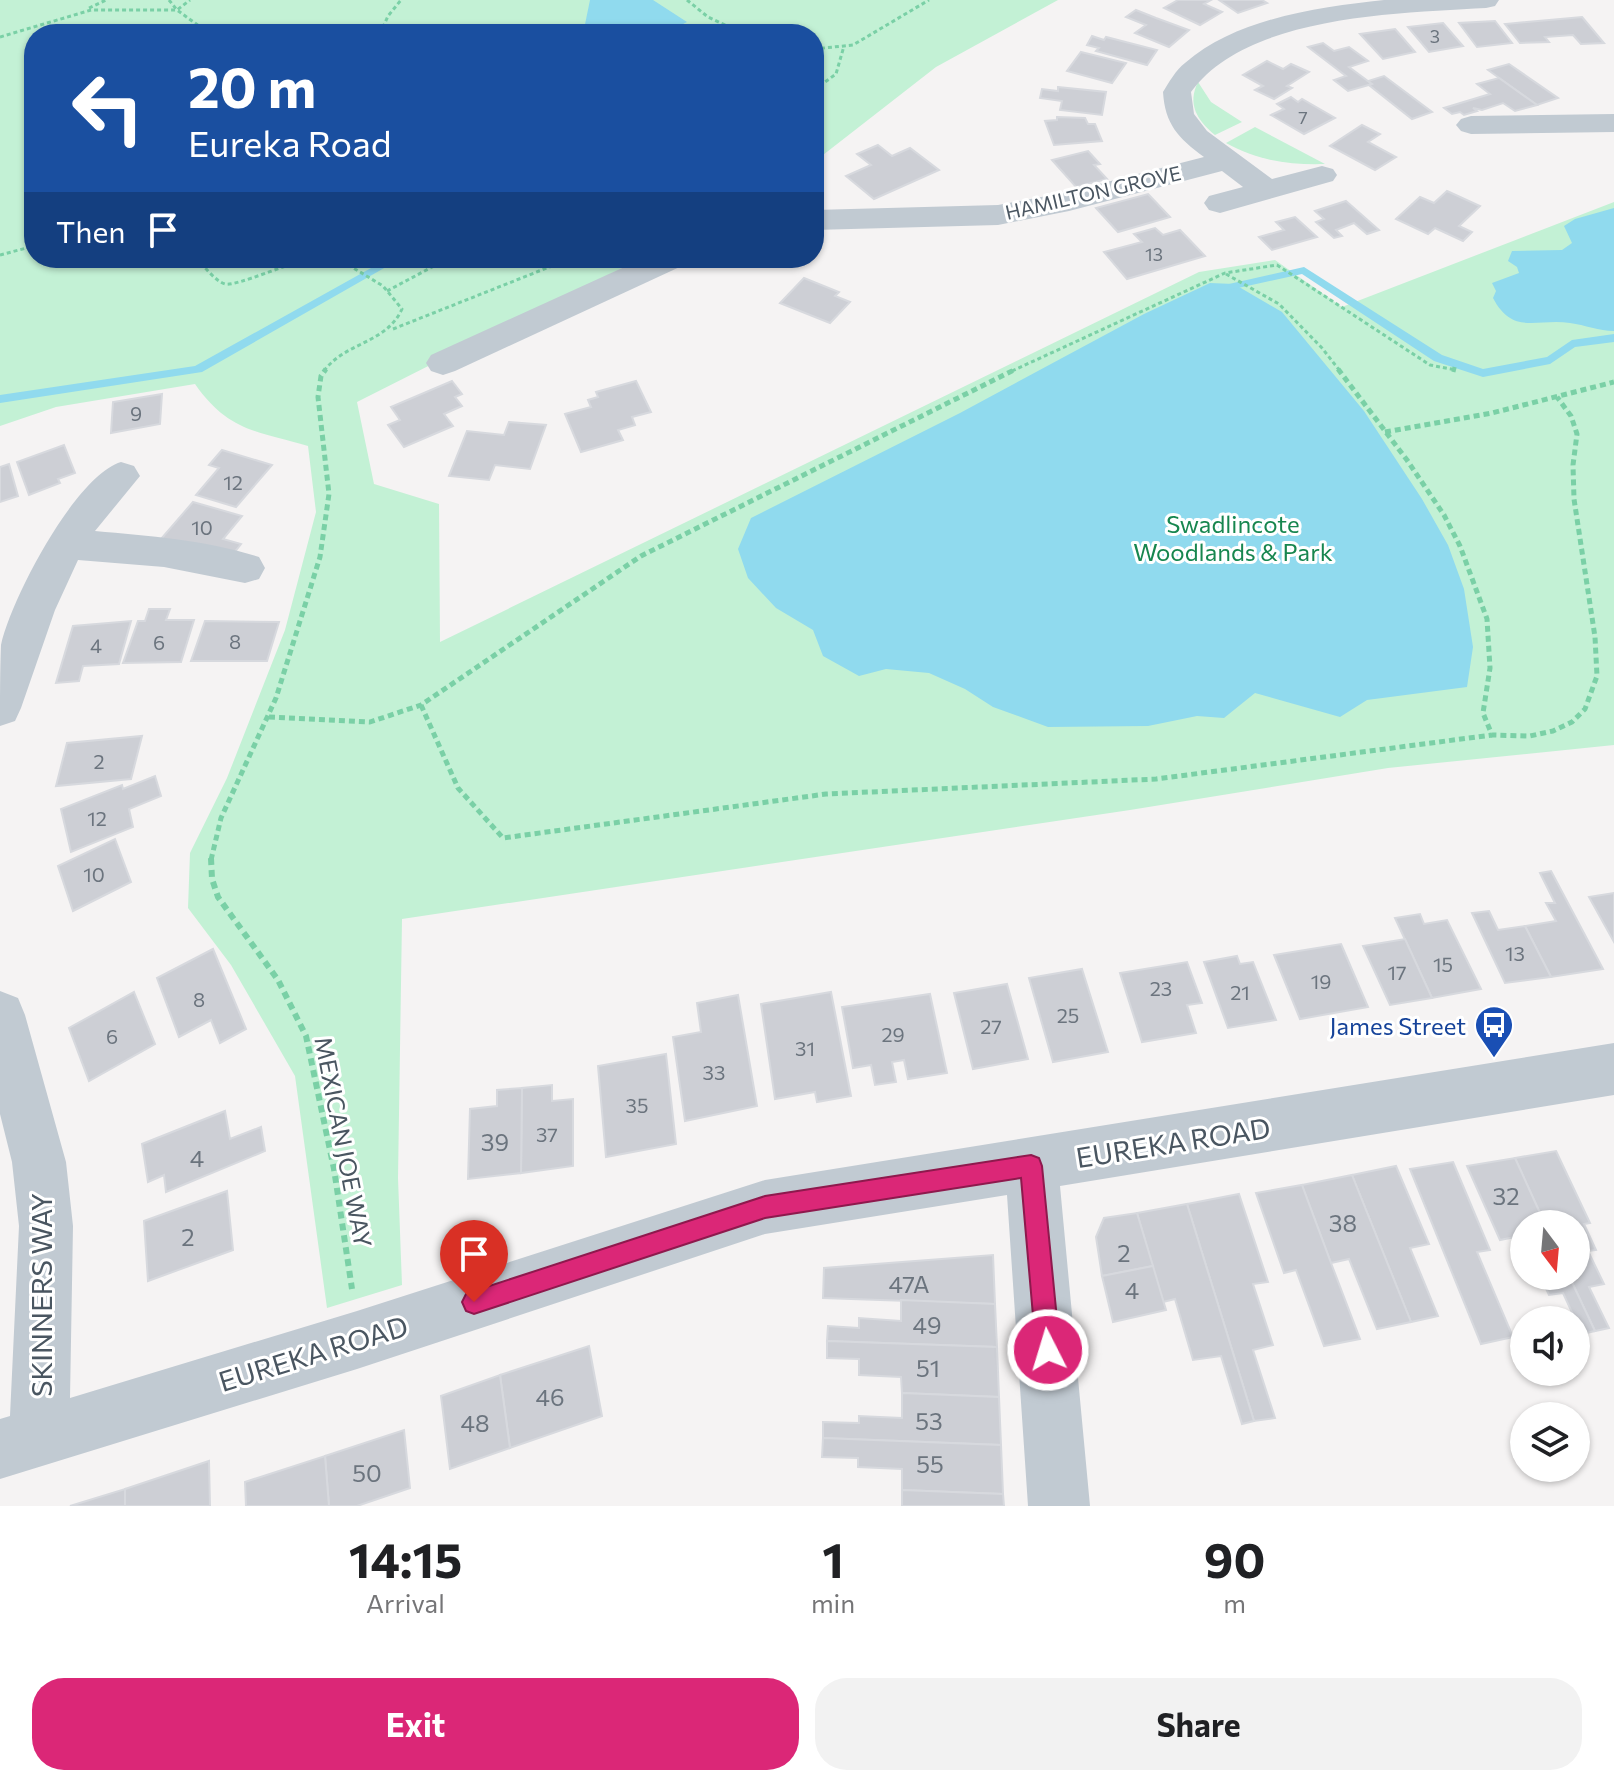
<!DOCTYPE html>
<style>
body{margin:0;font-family:Commissioner,sans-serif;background:#f2f2f2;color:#202124;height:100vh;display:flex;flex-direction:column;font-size:30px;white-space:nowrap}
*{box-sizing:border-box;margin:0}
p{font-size:26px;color:#757577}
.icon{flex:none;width:44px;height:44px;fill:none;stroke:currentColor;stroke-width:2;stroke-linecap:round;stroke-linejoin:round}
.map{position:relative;height:1506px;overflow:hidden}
.side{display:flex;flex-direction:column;background:#fff;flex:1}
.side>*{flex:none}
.guide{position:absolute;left:24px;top:24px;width:800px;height:244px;border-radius:32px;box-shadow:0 2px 6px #0004;background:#1a4fa0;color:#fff;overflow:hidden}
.needle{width:52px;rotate:164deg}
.controls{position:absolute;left:1510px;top:1210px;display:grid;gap:16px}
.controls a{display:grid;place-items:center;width:80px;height:80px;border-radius:50%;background:#fff;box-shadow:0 2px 6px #0004;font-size:40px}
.pin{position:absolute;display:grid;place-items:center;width:68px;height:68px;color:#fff;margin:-82px -34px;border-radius:50% 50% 50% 0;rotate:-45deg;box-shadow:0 0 8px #0007}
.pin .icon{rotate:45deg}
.me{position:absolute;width:88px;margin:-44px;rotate:355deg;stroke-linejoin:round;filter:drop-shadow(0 0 6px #0008)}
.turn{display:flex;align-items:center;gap:28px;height:168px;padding:0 32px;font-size:36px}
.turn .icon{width:104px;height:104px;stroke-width:2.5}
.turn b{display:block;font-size:56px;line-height:68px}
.then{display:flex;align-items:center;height:76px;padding:0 32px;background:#0003;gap:16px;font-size:30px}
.eta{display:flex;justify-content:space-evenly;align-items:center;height:136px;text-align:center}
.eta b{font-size:48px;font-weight:700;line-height:56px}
.action{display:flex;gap:16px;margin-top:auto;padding:16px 32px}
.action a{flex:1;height:92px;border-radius:32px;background:#db2777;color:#fff;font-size:32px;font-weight:700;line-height:92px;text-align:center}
.action a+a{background:#f2f2f2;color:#202124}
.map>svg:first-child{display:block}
</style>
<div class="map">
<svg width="1614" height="1506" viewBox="0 0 1614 1506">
<rect width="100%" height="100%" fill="#f5f3f3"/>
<g fill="#c3f1d5">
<path d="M 0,0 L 1058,0 L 936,67 L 814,162 L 814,34 L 34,34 L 34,258 L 642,258 L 357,402 L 374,484 L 439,504 L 440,642 L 1199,272 L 1275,260 L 1342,307 L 1614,202 L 1614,745 L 1388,768 L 1130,810 L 402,919 L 398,1178 L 402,1285 L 327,1308 L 295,1076 L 231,965 L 188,908 L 190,853 L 227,778 L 285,630 L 316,512 L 308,446 C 256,431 228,431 195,384 L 56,407 L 0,426 Z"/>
<path d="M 1198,82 L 1211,102 L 1242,122 L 1215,135 C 1197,120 1187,104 1198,82 Z"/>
<path d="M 1255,127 L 1325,164 C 1290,165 1258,161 1226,143 Z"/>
</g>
<g fill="#90daee">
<path d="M 590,0 L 653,0 L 687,22 L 671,30 L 675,34 L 583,34 Z"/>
<path d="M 1614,208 L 1614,331 C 1599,331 1585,325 1570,323 C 1537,318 1513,336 1493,298 L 1496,291 L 1492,283 L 1519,273 L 1517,267 L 1508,261 L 1512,251 L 1562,250 L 1572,243 L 1564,226 L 1575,219 Z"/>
<path d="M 1210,283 L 1234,284 L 1282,312 L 1364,411 L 1422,499 L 1448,545 L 1464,589 L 1473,647 L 1467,687 L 1367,700 L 1340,717 L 1255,693 L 1224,718 L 1197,716 L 1148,726 L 1048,727 L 993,707 L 965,689 L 929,673 L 886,669 L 859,676 L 823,656 L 813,630 L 776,608 L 748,578 L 738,549 L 751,518 L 960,413 L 1144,314 Z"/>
</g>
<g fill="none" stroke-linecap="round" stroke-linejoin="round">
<g fill="#90daee" fill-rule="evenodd">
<path d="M 389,258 L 400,259 L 202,372 L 0,403 L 0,395 L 195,366 Z"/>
<path d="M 1304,267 L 1442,355 L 1483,369 L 1547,357 L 1572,340 L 1614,334 L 1614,342 L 1575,347 L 1550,364 L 1483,377 L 1434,361 L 1302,274 L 1229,290 L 1224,287 L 1229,284 Z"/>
</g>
</g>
<g fill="#cdcfd5" stroke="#d7d9de" stroke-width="2">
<path d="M 1178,0 L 1211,0 L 1204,4 L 1222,12 L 1200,25 L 1164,8 Z"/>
<path d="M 1219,0 L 1262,0 L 1267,3 L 1238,13 Z"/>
<path d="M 1136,10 L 1156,18 L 1189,30 L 1169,47 L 1135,33 L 1146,25 L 1126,17 Z"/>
<path d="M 1582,17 L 1604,43 L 1581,44 L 1573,35 L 1545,37 L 1549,42 L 1520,43 L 1505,24 Z"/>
<path d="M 1495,21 L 1512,43 L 1477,47 L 1459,23 Z"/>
<path d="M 1443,23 L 1463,46 L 1429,52 L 1408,27 Z"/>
<path d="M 1395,29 L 1415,52 L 1383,59 L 1360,34 Z"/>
<path d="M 1092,36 L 1104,40 L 1106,37 L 1157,50 L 1147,65 L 1096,51 L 1099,48 L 1087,45 Z"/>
<path d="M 1323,43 L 1334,51 L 1349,47 L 1368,61 L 1349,67 L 1372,84 L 1348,91 L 1334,80 L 1346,76 L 1308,47 Z"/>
<path d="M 1081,52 L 1126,63 L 1112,83 L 1067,71 Z"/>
<path d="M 1267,61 L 1283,69 L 1291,64 L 1309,72 L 1287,86 L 1292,88 L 1274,99 L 1255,90 L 1263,86 L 1243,75 Z"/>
<path d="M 1509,64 L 1558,98 L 1537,105 L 1488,70 Z"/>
<path d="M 1384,76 L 1432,112 L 1412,119 L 1369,85 L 1372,84 L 1368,81 Z"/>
<path d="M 1499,78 L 1537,105 L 1515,111 L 1503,103 L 1482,110 L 1473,108 L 1477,111 L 1464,115 L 1460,112 L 1452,114 L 1444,108 L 1490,94 L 1477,84 Z"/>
<path d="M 1058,87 L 1106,92 L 1102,115 L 1060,110 L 1062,101 L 1040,98 L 1042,89 L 1058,91 Z"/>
<path d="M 1291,97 L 1298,102 L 1302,99 L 1335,118 L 1304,134 L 1271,115 L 1284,109 L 1277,104 Z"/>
<path d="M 1057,117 L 1085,118 L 1088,124 L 1095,124 L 1102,141 L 1054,145 L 1045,121 L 1057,120 Z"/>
<path d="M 1362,125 L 1380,134 L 1368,142 L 1396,157 L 1375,170 L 1330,146 Z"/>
<path d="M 878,145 L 892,156 L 910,148 L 939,170 L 874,199 L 846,176 L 871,165 L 857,154 Z"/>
<path d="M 1088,151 L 1100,164 L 1094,165 L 1107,179 L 1076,187 L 1052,160 Z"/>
<path d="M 1447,191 L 1480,206 L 1459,226 L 1472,232 L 1463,241 L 1435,228 L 1428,234 L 1396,219 L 1420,197 L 1434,203 Z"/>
<path d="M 1148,194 L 1170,217 L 1118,232 L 1096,208 Z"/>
<path d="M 1346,201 L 1379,230 L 1367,234 L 1354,223 L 1336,230 L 1342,236 L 1334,238 L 1316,222 L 1324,219 L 1315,211 Z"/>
<path d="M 1295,217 L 1317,237 L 1272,250 L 1259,237 L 1284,230 L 1276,222 Z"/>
<path d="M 1155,228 L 1163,235 L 1180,230 L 1205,256 L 1127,279 L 1104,252 L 1142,242 L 1134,234 Z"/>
<path d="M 804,278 L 839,292 L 835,296 L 850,302 L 830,323 L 780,303 Z"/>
<path d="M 452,381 L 462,394 L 455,397 L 462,406 L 444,414 L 453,426 L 404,447 L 388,425 L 400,420 L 391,407 Z"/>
<path d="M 636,381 L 651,412 L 632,417 L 635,425 L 618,430 L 623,440 L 581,452 L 565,414 L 591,407 L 588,400 L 598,397 L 596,392 Z"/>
<path d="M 162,394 L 160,424 L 111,433 L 113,402 Z"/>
<path d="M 509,422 L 546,425 L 530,469 L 495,465 L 489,480 L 449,476 L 467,431 L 504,435 Z"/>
<path d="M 64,445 L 75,473 L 58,479 L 60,483 L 29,495 L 17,462 Z"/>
<path d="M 222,450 L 272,465 L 236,507 L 196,495 L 219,468 L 209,465 Z"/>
<path d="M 9,464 L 18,496 L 0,502 L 0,467 Z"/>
<path d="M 193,502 L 242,516 L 223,539 L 241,544 L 229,559 L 161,539 Z"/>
<path d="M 149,609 L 170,609 L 166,620 L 194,620 L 181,662 L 123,663 L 138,621 L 145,621 Z"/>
<path d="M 131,621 L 119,664 L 83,666 L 79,681 L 56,683 L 73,626 Z"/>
<path d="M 205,621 L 279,622 L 267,661 L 191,661 Z"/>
<path d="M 142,736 L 131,779 L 56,786 L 67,743 Z"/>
<path d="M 155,776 L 161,796 L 129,809 L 133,827 L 71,852 L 61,809 L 122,785 L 123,789 Z"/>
<path d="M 115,839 L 131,882 L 73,911 L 58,866 Z"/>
<path d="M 1551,871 L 1603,969 L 1551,977 L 1525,926 L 1556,921 L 1546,903 L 1555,903 L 1540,873 Z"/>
<path d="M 1614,893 L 1614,942 L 1589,897 Z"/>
<path d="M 1489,911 L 1498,930 L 1525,926 L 1551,977 L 1505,983 L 1472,913 Z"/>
<path d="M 1420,914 L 1424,924 L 1447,920 L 1481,989 L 1432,998 L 1395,918 Z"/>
<path d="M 1405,939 L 1432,998 L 1390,1005 L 1363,946 Z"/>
<path d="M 1341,944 L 1368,1007 L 1300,1019 L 1274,955 Z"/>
<path d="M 213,949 L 246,1029 L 220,1043 L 211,1020 L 179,1037 L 157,978 Z"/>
<path d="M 1237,956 L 1240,964 L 1253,962 L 1276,1020 L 1228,1028 L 1204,962 Z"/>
<path d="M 1187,962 L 1202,1003 L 1187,1005 L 1196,1033 L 1142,1042 L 1120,973 Z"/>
<path d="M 1082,969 L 1108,1052 L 1053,1062 L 1029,978 Z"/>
<path d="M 1007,984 L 1028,1059 L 973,1069 L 954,993 Z"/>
<path d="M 134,992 L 155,1044 L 89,1081 L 69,1028 Z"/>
<path d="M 831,992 L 851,1096 L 817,1102 L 815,1092 L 775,1099 L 761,1004 Z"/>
<path d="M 930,994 L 947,1073 L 908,1079 L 904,1060 L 892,1062 L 896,1082 L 875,1085 L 871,1065 L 853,1068 L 842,1007 Z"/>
<path d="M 738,995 L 757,1106 L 685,1121 L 673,1037 L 701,1032 L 697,1003 Z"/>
<path d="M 666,1054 L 676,1144 L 606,1157 L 598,1066 Z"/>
<path d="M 552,1085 L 552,1101 L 573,1099 L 573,1166 L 521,1173 L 522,1088 Z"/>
<path d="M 522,1088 L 521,1173 L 468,1179 L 470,1109 L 497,1106 L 497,1090 Z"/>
<path d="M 225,1111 L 230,1139 L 261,1127 L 265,1151 L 166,1192 L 164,1175 L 148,1182 L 142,1144 Z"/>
<path d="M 1556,1151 L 1590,1223 L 1584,1224 L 1596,1250 L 1588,1251 L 1604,1284 L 1589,1287 L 1609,1328 L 1595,1331 L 1569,1276 L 1576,1276 L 1576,1224 L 1545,1224 L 1515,1158 Z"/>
<path d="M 1515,1158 L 1545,1224 L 1524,1224 L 1524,1256 L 1515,1237 L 1500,1240 L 1467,1166 Z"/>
<path d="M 1453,1162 L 1490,1250 L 1477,1252 L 1513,1337 L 1481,1344 L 1410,1169 Z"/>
<path d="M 1396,1166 L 1429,1244 L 1410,1248 L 1438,1316 L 1411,1322 L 1352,1175 Z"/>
<path d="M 1352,1175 L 1411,1322 L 1377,1329 L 1349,1259 L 1331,1263 L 1302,1185 Z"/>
<path d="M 1302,1185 L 1331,1263 L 1360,1339 L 1324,1346 L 1296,1270 L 1284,1273 L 1256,1193 Z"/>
<path d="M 227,1191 L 233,1250 L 148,1281 L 144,1221 Z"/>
<path d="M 1239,1194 L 1268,1282 L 1253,1284 L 1273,1345 L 1253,1350 L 1275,1418 L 1254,1421 L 1187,1204 Z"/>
<path d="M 1187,1204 L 1254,1421 L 1242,1424 L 1221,1356 L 1193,1360 L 1175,1299 L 1163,1302 L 1137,1213 Z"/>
<path d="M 1137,1213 L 1153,1266 L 1102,1276 L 1096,1237 L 1104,1218 Z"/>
<path d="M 993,1255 L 995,1304 L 823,1298 L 824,1268 Z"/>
<path d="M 1153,1266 L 1166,1310 L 1113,1322 L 1102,1276 Z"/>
<path d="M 1540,1276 L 1569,1276 L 1595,1331 L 1582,1334 L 1563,1293 L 1549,1295 Z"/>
<path d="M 901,1300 L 995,1304 L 997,1347 L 827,1341 L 828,1326 L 859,1328 L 859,1318 L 901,1321 Z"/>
<path d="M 827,1341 L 997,1347 L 999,1397 L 902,1393 L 901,1377 L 859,1375 L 859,1359 L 827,1358 Z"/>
<path d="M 589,1346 L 602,1416 L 510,1448 L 500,1375 Z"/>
<path d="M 500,1375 L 510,1448 L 450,1469 L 441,1396 Z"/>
<path d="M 902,1393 L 999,1397 L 1001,1445 L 823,1438 L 823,1422 L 859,1423 L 859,1416 L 902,1418 Z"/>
<path d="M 404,1430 L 410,1488 L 357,1506 L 329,1506 L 325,1456 Z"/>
<path d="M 823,1438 L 1001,1445 L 1003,1494 L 902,1490 L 902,1469 L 858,1467 L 858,1458 L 822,1457 Z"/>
<path d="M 325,1456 L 329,1506 L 246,1506 L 245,1482 Z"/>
<path d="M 209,1461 L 210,1506 L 125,1506 L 125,1489 Z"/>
<path d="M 125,1489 L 125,1506 L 70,1506 Z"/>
<path d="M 902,1490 L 1003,1494 L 1004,1506 L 902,1506 Z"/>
</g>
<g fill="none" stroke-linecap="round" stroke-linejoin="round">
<g stroke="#7ad0a6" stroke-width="3" stroke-dasharray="4 3" stroke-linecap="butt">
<path d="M 169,0 L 177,10 L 210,34"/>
<path d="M 687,0 L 708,17 L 744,34"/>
<path d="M 89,8 L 106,0"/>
<path d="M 380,34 L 388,16 L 401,0"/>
<path d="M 0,37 L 91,10 L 177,10 L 190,0"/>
<path d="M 814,49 L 853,45 L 929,0"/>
<path d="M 814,90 L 836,74 L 844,46"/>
<path d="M 0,255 L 34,246"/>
<path d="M 196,258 C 204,266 215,281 225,284 C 235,287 294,261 312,258"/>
<path d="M 1226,274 L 1279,304 L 1322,348 L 1340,371"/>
<path d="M 387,291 L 449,258"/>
<path d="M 393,329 L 572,258"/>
<path d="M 324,371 C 345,342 386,344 402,309 L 383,286 L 337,258"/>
<path d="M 1012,371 L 1225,273 L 1277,265 L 1430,365 L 1456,370"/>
</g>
<g stroke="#7ad0a6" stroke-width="5" stroke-dasharray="6 4" stroke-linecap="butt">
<path d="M 1338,369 L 1407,460 L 1444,515 L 1460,546 L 1487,619 L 1490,668 L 1483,713 L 1492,735 L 1530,736 L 1553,731 L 1572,722 L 1585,709 L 1597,676 L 1595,637 L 1574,499 L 1573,465 L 1577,434 L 1571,416 L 1557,397"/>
<path d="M 1452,369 L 1456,370"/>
<path d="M 1385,432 L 1492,413 L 1614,382"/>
<path d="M 421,705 L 458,788 L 503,838 L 826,794 L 1156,779 L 1492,735"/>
<path d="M 269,717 L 370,722 L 421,705 L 641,556 L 1016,369"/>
<path d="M 211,860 L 221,818 L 276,698 L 320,557 L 329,494 L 318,397 L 321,376 L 326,369"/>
</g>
<path stroke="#7ad0a6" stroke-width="6" stroke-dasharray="7 5" stroke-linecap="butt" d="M 211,858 L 212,879 L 218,897 L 278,980 L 306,1036 L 334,1169 L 352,1289"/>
<g fill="#c1cad2" fill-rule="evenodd">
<path d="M 1384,0 L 1499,0 L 1495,6 L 1486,8 C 1400,13 1246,15 1191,92 L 1194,114 L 1207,131 L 1272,179 L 1322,166 L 1333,169 L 1337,175 L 1333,181 L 1220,213 L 1209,210 L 1204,203 L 1209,196 L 1243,187 L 1222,171 L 1069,211 L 998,225 L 814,230 L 814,210 L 998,205 L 1068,192 L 1204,157 C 1178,138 1165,124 1163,92 C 1169,82 1176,70 1185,63 C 1237,18 1319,7 1384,0 Z"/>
<path d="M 1614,114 L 1614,132 L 1471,134 L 1461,131 L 1456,125 L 1461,119 L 1471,116 Z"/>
<path d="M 644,258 L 688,258 L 684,265 L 455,371 L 443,375 L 431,371 L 426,363 L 431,355 Z"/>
<path d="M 121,462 L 134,466 L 140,476 L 95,531 C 150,536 206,540 259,557 L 265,568 L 259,579 L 245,583 L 164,567 L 78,560 L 55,610 L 21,708 L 15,721 L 0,726 C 0,701 0,669 1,645 C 11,599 75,476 121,462 Z"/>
<path d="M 0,991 L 18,998 L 25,1015 L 66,1162 L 73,1226 L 70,1398 L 357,1311 L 765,1180 L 1614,1043 L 1614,1095 L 1060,1186 L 1090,1506 L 1028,1506 L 1007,1195 L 765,1234 L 357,1369 L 0,1479 L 0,1419 L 10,1416 L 19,1226 L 12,1162 L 0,1114 Z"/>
</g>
</g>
<path fill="#db2777" stroke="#8e194d" stroke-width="2" d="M 1031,1155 L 1039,1158 L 1042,1166 L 1060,1350 L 1057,1358 L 1048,1362 L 1040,1358 L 1036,1350 L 1021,1178 L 765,1218 L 474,1314 L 466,1311 L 462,1302 L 466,1294 L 474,1291 L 765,1196 Z"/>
<defs>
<g id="bus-pin" transform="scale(2)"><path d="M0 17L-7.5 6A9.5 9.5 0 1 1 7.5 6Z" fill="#1a4fb4" stroke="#fff"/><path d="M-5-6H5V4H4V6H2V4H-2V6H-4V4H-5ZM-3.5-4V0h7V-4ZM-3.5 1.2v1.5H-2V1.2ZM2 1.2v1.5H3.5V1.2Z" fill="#fff"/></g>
</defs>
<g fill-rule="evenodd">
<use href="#bus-pin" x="1494" y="1025"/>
</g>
<g text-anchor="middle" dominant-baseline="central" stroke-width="6" stroke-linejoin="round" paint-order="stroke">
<g font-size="18" fill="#6b747e">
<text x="1435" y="36">3</text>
<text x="1303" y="117">7</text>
<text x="1154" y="254">13</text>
</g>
<g font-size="20" fill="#4a5661" stroke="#fff">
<text transform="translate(1093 192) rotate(-13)">HAMILTON GROVE</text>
</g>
<g font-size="20" fill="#6b747e">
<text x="136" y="413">9</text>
<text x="233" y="482">12</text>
<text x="202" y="527">10</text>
<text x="235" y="641">8</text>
<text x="159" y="642">6</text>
<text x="96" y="645">4</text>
<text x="99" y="761">2</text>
<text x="97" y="818">12</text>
<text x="94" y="874">10</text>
<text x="1515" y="953">13</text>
<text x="1443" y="964">15</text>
<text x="1397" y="972">17</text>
<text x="1321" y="981">19</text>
<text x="1161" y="988">23</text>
<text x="1240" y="992">21</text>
<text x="199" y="999">8</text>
<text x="1068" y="1015">25</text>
<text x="991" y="1026">27</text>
<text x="893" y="1034">29</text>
<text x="112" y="1036">6</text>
<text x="805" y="1048">31</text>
<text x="714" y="1072">33</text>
<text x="637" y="1105">35</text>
<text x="547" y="1134">37</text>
</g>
<g font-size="24" fill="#17864f" stroke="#fff">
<text x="1233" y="523">Swadlincote<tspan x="1233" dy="28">Woodlands &amp; Park</tspan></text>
</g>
<g font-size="24" fill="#164399" stroke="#fff" text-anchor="end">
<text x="1466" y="1025">James Street</text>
</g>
<g font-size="24" fill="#6b747e">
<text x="495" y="1141">39</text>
<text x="197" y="1157">4</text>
<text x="1506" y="1195">32</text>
<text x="1343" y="1222">38</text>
<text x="188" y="1236">2</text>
<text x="1124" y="1252">2</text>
<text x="909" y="1283">47A</text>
<text x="1132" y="1289">4</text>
<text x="927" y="1324">49</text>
<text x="928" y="1367">51</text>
<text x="550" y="1396">46</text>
<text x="929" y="1420">53</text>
<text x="475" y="1422">48</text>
<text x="930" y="1463">55</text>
<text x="367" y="1472">50</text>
</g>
<g font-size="24" fill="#4a5661" stroke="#fff">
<text transform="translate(344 1142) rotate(79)">MEXICAN JOE WAY</text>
</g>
<g font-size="28" fill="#4a5661" stroke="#fff">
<text transform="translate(1173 1142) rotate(-9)">EUREKA ROAD</text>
<text transform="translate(41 1295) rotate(-90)">SKINNERS WAY</text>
<text transform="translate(313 1353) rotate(-17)">EUREKA ROAD</text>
</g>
</g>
</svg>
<div class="controls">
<a><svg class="needle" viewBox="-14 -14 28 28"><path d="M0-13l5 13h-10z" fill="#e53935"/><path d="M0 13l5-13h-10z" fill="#757577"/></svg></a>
<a><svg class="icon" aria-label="sound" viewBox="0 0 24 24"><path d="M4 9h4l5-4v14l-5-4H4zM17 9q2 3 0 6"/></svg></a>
<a><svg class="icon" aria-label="layers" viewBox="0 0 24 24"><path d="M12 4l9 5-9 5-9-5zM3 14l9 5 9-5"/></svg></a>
</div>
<div class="pin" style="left:474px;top:1302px;background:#d93025"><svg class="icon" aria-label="arrive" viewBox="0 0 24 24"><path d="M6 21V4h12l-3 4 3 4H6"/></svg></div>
<svg class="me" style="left:1048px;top:1350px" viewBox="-20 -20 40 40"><circle r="17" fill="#db2777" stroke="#fff" stroke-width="3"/><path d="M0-11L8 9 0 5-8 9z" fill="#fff"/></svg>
<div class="guide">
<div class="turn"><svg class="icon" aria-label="left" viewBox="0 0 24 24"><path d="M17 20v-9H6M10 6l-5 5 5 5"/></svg><div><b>20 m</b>Eureka Road</div></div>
<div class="then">Then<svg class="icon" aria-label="arrive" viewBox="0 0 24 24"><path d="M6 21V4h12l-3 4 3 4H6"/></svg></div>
</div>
</div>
<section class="side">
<div class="eta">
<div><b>14:15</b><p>Arrival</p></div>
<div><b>1</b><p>min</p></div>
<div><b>90</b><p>m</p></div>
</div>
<div class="action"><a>Exit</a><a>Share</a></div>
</section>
